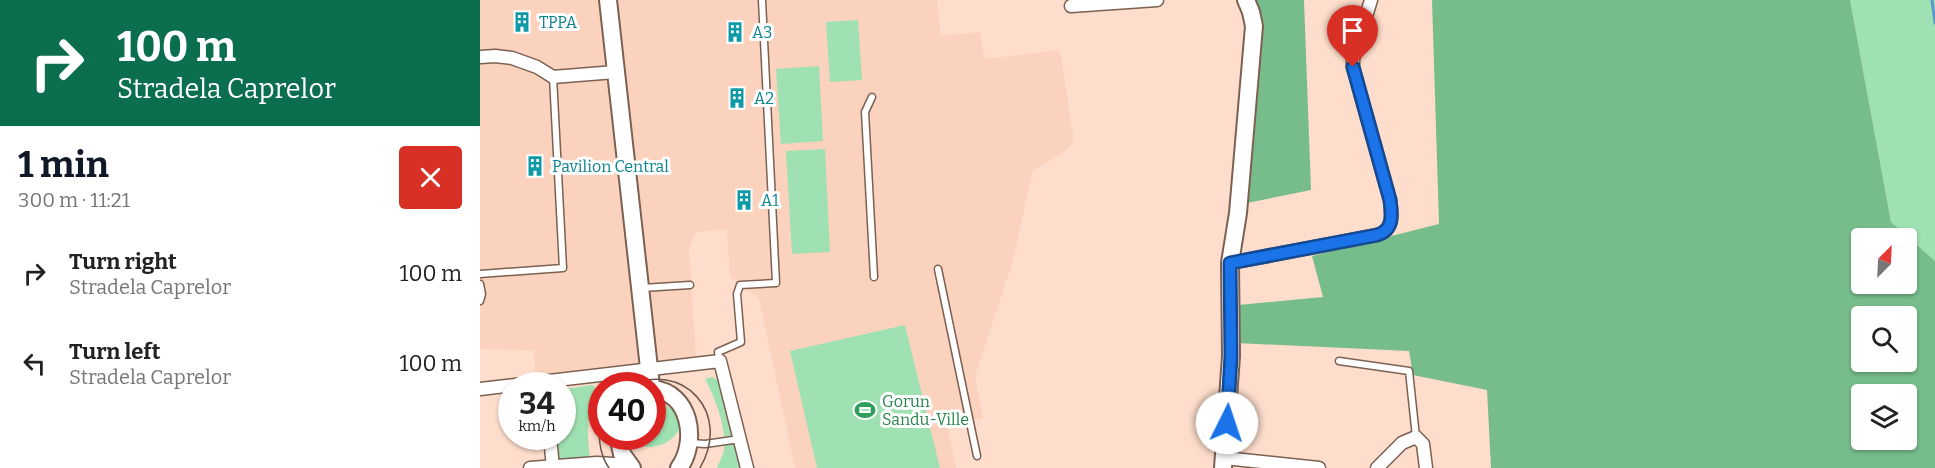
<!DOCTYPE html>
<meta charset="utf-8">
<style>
body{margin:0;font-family:Bitter,serif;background:#f6f6f6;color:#222;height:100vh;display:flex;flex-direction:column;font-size:22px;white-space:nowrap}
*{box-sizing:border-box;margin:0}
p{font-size:20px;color:#767676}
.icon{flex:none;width:33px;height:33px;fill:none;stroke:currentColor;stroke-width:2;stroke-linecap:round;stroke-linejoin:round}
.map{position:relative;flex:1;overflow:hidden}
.sheet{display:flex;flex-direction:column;background:#fff;width:480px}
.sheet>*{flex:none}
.banner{background:#0b6e4f;color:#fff;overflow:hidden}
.needle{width:39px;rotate:24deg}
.tools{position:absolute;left:1371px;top:228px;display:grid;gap:12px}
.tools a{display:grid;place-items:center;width:66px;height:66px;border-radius:6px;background:#fff;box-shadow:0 2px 4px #0004;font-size:30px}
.speed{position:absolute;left:18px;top:372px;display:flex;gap:12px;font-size:30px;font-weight:700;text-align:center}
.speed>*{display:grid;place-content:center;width:78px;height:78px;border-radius:50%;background:#fff;box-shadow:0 2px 4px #0004;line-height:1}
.speed small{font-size:15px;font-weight:400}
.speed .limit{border:9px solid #d22;background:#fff;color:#111}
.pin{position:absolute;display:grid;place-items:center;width:51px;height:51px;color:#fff;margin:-62px -26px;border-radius:50% 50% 50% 0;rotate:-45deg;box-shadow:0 0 6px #0007}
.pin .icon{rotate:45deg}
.me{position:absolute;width:66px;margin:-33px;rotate:4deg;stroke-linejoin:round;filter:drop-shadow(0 0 4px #0008)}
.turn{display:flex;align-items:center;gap:21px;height:126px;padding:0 18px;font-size:27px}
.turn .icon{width:78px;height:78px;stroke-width:2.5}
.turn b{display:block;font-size:42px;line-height:51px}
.round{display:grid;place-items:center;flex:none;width:63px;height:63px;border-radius:6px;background:#f6f6f6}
.head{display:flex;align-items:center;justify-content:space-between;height:102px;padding:0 18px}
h1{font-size:36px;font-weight:700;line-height:45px;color:#111827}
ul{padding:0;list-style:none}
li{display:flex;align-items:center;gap:18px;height:90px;padding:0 18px}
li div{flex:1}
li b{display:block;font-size:22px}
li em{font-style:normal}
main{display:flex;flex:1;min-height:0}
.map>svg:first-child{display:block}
</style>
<main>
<section class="sheet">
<div class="banner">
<div class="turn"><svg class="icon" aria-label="right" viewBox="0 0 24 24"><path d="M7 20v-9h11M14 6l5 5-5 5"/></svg><div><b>100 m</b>Stradela Caprelor</div></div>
</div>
<div class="head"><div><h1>1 min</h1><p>300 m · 11:21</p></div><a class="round" style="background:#d93025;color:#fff"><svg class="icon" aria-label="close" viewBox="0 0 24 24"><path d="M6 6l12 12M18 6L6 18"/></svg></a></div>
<ul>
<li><svg class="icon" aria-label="right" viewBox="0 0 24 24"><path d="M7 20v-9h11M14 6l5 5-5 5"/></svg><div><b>Turn right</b><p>Stradela Caprelor</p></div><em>100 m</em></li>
<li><svg class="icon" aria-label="left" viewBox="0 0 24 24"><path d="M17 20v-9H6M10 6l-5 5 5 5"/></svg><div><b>Turn left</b><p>Stradela Caprelor</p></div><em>100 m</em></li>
</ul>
</section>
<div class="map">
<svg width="1455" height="468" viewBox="0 0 1455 468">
<rect width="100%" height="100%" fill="#feddcc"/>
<path fill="#fad2bd" d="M 0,0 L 457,0 L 461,36 L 500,32 L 504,59 L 580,50 L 594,141 L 585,151 L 553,170 L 532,264 L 495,376 L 503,418 L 467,424 L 476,468 L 315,468 L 279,298 L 250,277 L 247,229 L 216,232 L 209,248 L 216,357 L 55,376 L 54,350 L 0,349 Z"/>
<g fill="#9fe1b2">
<path d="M 1370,0 L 1455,0 L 1455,261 L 1411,222 Z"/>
<path d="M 378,20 L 382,80 L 350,82 L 346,22 Z"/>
<path d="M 339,66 L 343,141 L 301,144 L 296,69 Z"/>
<path d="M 345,149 L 350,252 L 312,254 L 306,151 Z"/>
<path d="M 425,325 L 460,468 L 337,468 L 310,351 Z"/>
<path d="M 232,377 L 241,382 L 263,468 L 237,468 C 239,462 243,456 244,450 C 247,428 235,398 225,379 Z"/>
<path d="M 113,385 L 118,392 C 106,418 107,430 110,458 L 78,468 L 74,437 L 82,436 L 83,389 Z"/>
<path d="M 173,401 C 236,418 173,468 149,437 L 172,436 Z"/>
</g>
<g fill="#77bd8c" fill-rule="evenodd">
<path d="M 774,0 L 824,0 L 831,190 L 767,203 L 776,3 Z"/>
<path d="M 952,0 L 1370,0 L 1411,222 L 1455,261 L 1455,468 L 1011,468 L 1007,390 L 933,375 L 929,351 L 755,343 L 758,305 L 843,297 L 832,256 L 959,224 ZM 1382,238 L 1426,238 L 1426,284 L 1382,284 ZM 1382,316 L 1426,316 L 1426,362 L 1382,362 ZM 1382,394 L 1426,394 L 1426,440 L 1382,440 Z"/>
</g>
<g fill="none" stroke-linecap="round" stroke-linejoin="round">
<path stroke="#5a98cc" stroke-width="3" d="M 1452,0 L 1455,23"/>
<g stroke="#7c6051" stroke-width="9">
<g id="lane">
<path d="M 392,97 L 385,112 L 394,277"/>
<path d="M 458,269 L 497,456"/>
<path d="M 0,274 L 83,268 L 73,77"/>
<path d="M 0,284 L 2,294 L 0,301"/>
<path d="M 162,288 L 210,285"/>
<path d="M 240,361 L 238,352 L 261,342 L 257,294 L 260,285 L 296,283 L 282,0"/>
<path d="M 859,361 L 929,371 L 936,437"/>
<path d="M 211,443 L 225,444 L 260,439"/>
</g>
</g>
<g stroke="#7c6051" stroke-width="15">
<g id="street">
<path d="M 591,6 L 677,0"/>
<path d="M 0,57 L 15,56 L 32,58 L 57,67 L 73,77 L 135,72"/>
<path d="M 750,263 L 897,235 C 914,230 912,215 910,200 L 873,67 L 873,59 L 891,0"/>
<path d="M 0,389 L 240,361 L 267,468"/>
<path d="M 70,436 L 73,468"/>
<path d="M 744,458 L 839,468"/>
<path d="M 50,468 L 117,463 L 149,465"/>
<path d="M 897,468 L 922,443 L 936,437 L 943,444 L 946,468"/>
</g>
</g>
<g stroke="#7c6051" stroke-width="20">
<g id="secondary">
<path d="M 128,0 L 171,386"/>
<path d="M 172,389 C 211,392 218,442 199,468"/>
<path d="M 138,436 L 142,454 L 152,468"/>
<path d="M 743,468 L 751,356 L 750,263 L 758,213 L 774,26 L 771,12 L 766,0"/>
</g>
</g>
<use href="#lane" stroke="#fff" stroke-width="6"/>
<use href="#street" stroke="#fff" stroke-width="12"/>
<use href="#secondary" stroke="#fff" stroke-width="16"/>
<g stroke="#6b5850" stroke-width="1.5">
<path d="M 146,386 C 204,360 252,413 220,468"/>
<path d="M 122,416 C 117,433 119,454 129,468"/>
</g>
</g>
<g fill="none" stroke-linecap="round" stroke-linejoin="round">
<g stroke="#114b97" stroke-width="15">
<path id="route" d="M 747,423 L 751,356 L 750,263 L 897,235 C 914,230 912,215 910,200 L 873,67"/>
</g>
<use href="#route" stroke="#1a73e8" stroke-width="10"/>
</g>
<defs>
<g id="building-bare" transform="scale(1.62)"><path d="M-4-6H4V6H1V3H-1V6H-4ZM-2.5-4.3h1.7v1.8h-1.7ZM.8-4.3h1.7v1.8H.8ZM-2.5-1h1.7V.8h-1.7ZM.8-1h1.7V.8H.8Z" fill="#0f9aa8" stroke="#fff" stroke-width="2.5" paint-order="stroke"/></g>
<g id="stadium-bare" transform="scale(1.62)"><path d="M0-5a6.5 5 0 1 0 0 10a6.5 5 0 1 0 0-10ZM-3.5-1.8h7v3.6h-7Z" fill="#2e9e5b" stroke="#fff" stroke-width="2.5" paint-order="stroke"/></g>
</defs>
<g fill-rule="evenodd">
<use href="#building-bare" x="42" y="22"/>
<use href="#building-bare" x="255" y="32"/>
<use href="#building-bare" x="257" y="98"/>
<use href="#building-bare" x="55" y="166"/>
<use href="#building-bare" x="264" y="200"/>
<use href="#stadium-bare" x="385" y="410"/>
</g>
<g text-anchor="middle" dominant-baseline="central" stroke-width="6" stroke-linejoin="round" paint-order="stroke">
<g font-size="16" fill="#0d838f" stroke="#fff" text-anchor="start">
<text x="59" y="22">TPPA</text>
<text x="272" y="32">A3</text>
<text x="274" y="98">A2</text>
<text x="72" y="166">Pavilion Central</text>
<text x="281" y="200">A1</text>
</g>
<g font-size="16" fill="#27864d" stroke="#fff" text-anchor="start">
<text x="402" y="401">Gorun<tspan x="402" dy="18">Sandu-Ville</tspan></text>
</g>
</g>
</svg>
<div class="tools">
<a><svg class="needle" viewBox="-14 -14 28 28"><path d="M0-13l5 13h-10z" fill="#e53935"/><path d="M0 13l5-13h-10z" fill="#767676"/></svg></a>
<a><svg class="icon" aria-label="search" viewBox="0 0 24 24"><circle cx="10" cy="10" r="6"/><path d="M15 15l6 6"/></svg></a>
<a><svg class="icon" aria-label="layers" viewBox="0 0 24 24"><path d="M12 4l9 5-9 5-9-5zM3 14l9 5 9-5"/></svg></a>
</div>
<div class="speed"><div>34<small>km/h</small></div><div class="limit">40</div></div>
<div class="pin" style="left:873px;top:67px;background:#d93025"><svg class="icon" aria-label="arrive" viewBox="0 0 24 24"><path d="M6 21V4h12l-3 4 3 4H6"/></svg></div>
<svg class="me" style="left:747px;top:423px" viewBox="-20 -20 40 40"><circle r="19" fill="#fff"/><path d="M0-13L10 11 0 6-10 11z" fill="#1a73e8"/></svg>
</div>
</main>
